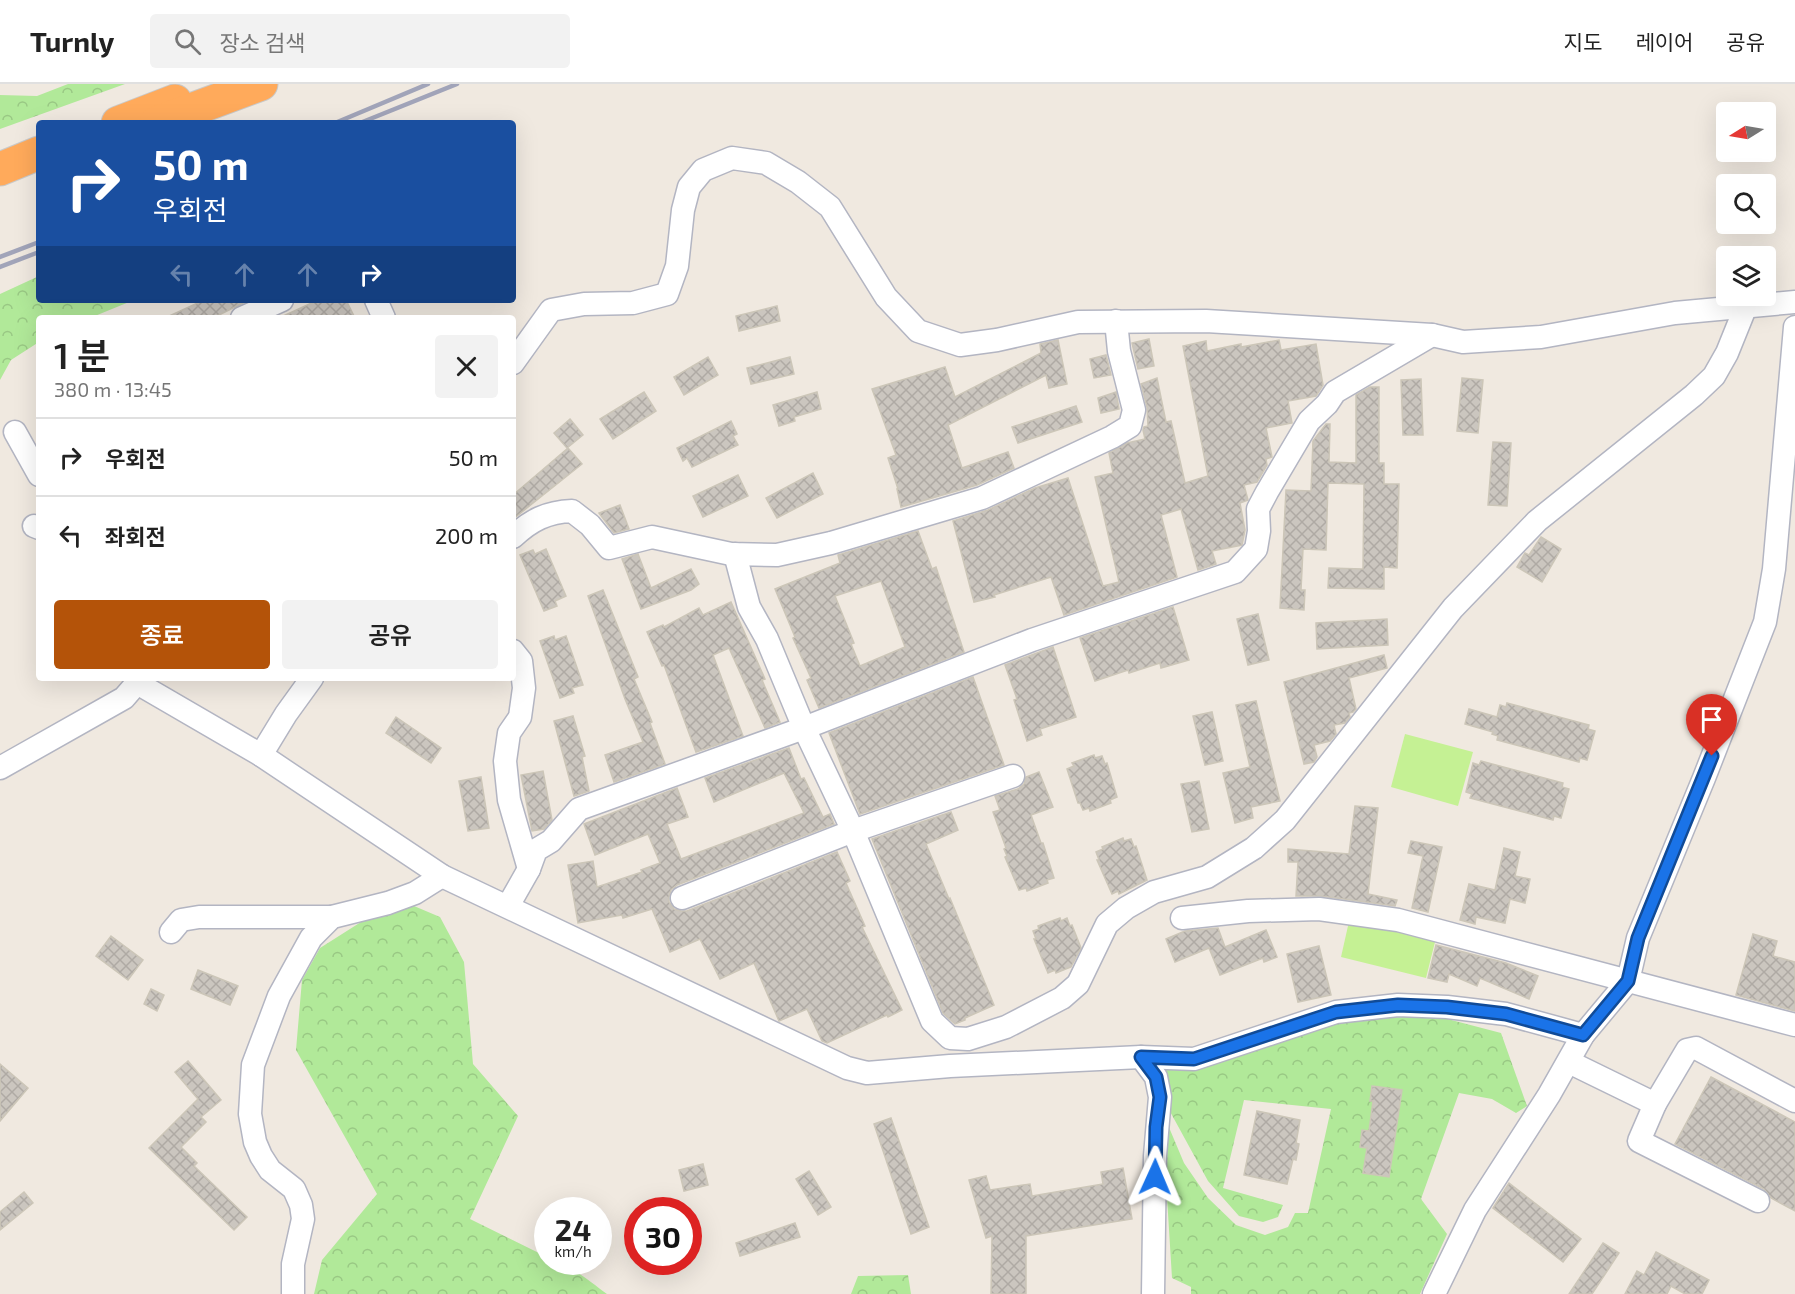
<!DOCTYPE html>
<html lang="ko">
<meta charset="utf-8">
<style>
body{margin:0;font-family:"Exo 2","Noto Sans KR",sans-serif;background:#f2f2f2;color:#222;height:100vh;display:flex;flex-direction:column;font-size:22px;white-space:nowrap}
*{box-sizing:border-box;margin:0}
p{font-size:20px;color:#767676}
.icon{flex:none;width:33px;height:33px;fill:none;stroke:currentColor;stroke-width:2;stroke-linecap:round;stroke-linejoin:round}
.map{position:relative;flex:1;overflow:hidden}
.side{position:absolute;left:36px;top:231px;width:480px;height:366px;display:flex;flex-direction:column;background:#fff;border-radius:6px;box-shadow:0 6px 24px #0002}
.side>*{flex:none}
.guide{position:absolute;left:36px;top:36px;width:480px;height:183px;border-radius:6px;box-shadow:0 6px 24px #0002;background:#1a4fa0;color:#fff;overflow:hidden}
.needle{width:39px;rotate:259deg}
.fabs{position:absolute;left:1716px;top:18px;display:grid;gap:12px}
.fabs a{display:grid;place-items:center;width:60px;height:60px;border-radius:6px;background:#fff;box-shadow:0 6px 24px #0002;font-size:30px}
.speed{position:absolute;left:534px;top:1113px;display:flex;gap:12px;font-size:30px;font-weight:700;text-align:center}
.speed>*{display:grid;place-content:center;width:78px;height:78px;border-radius:50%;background:#fff;box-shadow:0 6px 24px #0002;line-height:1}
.speed small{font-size:15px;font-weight:400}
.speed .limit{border:9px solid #d22;background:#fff;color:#111}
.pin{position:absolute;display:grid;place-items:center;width:51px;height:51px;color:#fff;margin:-62px -26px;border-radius:50% 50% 50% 0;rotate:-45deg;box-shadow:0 0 6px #0007}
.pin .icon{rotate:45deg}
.me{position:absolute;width:66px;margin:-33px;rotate:1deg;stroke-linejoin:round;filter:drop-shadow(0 0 4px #0008)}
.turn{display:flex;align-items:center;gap:21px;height:126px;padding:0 18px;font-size:27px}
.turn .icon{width:78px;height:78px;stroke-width:2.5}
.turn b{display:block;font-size:42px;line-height:51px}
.lanes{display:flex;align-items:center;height:57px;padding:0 18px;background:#0003;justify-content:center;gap:30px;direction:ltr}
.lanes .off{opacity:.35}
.round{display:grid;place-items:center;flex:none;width:63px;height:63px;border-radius:6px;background:#f2f2f2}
.head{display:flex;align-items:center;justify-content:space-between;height:102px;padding:0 18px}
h1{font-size:36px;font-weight:600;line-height:45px}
.action{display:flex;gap:12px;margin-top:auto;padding:12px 18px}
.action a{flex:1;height:69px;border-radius:6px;background:#b45309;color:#fff;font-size:24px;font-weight:600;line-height:69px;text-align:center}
.action a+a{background:#f2f2f2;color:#222}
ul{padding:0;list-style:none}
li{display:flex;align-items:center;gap:18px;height:78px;padding:0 18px;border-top:2px solid #e0e0e0}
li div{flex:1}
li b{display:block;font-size:22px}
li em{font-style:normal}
header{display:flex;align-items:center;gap:36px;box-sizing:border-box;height:84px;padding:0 30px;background:#fff;border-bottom:2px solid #e0e0e0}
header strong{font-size:28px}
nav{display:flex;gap:33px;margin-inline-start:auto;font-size:21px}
.search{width:420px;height:54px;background:#f2f2f2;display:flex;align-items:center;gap:15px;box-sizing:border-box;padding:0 21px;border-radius:6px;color:#767676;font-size:22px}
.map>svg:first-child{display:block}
</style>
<header>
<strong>Turnly</strong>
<div class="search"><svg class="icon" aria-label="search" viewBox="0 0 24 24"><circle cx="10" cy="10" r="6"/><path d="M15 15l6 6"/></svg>장소 검색</div>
<nav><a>지도</a><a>레이어</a><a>공유</a></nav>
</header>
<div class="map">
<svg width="1795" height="1210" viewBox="0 0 1795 1210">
<defs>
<pattern id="forest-crowns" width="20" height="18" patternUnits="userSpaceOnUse" patternTransform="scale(1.5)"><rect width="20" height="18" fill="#b1e999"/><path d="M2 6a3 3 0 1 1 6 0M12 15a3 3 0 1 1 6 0" fill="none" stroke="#99c884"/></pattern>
<pattern id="building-cross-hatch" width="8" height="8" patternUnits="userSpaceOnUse" patternTransform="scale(1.5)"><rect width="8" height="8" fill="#cbc6bf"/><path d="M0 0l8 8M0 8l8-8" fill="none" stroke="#afaaa4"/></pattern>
</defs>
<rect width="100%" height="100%" fill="#f0e9e0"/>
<g fill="url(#forest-crowns)">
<path d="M 68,0 L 125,0 L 0,45 L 0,11 L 37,12 Z"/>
<path d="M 39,192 L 39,216 L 134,216 L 90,234 L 39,234 L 39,258 L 11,276 L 0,296 L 0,210 Z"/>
<path d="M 414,822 L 440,833 L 464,878 L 473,980 L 518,1032 L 470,1135 L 547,1173 L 548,1178 C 569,1178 590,1198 607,1210 L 314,1210 L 322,1176 L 377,1110 L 296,966 L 302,896 L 320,864 L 361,838 Z"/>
<path d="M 1436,932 L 1501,949 L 1527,1022 L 1516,1029 L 1492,1015 L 1459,1009 L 1421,1115 L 1447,1150 L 1420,1210 L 1191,1210 L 1191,1203 L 1172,1194 L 1165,1081 L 1168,1041 L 1184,1079 L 1208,1114 L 1236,1141 L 1265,1151 L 1288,1143 L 1295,1129 L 1308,1129 L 1331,1025 L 1244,1016 L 1223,1104 L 1283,1121 L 1278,1133 L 1263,1138 L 1239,1132 L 1208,1097 L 1167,1022 L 1163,980 L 1181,982 L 1232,974 L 1346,935 Z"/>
<path d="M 908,1191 L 911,1210 L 851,1210 L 858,1192 Z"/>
</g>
<g fill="#c5f194">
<path d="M 1405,650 L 1473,668 L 1458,722 L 1391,703 Z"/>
<path d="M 1350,833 L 1436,854 L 1426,894 L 1341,873 Z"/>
</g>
<g fill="url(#building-cross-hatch)" stroke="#ccc6b8" stroke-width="1.5" fill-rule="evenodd">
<path d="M 204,216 L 249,216 L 213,234 L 165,234 Z"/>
<path d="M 318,216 L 346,216 L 355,234 L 279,234 Z"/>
<path d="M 777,222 L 780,237 L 739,247 L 736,232 Z"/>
<path d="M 1149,255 L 1154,282 L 1138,285 L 1132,259 Z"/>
<path d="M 1058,256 L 1067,300 L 1049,304 L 1046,291 L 948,341 L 962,384 L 1008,368 L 1014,384 L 977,401 L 901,423 L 897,405 L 898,405 L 888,374 L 896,371 L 872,305 L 945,283 L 955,313 L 1041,269 L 1040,260 Z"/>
<path d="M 1279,256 L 1281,266 L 1316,260 L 1323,301 L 1316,312 L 1288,317 L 1292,339 L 1266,344 L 1272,373 L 1266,375 L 1267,381 L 1257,398 L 1244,401 L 1248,416 L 1240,419 L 1245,446 L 1242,461 L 1212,467 L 1216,480 L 1198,486 L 1181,425 L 1161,431 L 1177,493 L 1064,531 L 1051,493 L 994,511 L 995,513 L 974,518 L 953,437 L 988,426 L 1035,404 L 1068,394 L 1103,502 L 1119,498 L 1095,393 L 1113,389 L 1109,369 L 1127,359 L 1145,355 L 1143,346 L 1144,343 L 1148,342 L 1147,323 L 1141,300 L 1157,294 L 1166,338 L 1171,337 L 1185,399 L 1208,392 L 1183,262 L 1206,257 L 1207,267 L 1241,260 L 1241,263 Z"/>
<path d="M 1106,271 L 1111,291 L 1094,294 L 1090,275 Z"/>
<path d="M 708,273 L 718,291 L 684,311 L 674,293 Z"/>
<path d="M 790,273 L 794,290 L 751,300 L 747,284 Z"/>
<path d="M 1462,294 L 1483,296 L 1478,349 L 1457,347 Z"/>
<path d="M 1421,295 L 1423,351 L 1403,351 L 1401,296 Z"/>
<path d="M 1370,303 L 1379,303 L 1379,379 L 1384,379 L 1384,400 L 1399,400 L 1397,484 L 1384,483 L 1384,505 L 1328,504 L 1329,484 L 1363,485 L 1364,400 L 1328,399 L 1326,466 L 1303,465 L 1301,506 L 1305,506 L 1304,526 L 1280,524 L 1286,406 L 1311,407 L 1313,357 L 1326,340 L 1330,340 L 1329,378 L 1356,379 L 1356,311 Z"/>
<path d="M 644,308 L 656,327 L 613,355 L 600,335 Z"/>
<path d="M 817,308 L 821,325 L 794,333 L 795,337 L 779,342 L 773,321 Z"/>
<path d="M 1116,308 L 1119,325 L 1101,329 L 1098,314 Z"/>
<path d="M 1076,322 L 1082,338 L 1018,359 L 1012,343 Z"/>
<path d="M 570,335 L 583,351 L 567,364 L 554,349 Z"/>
<path d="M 731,337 L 737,350 L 733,352 L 738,361 L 692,383 L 687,374 L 683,377 L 677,364 Z"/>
<path d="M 1493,358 L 1511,359 L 1507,422 L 1488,421 Z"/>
<path d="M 568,364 L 582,380 L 513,435 L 513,411 Z"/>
<path d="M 813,389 L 823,410 L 777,434 L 766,414 Z"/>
<path d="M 738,391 L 748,412 L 703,433 L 693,412 Z"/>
<path d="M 620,421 L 629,445 L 614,449 L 599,429 Z"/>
<path d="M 918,447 L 932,485 L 936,483 L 964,568 L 819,624 L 807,596 L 811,594 L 793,554 L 795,553 L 775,505 L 840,479 L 838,471 ZM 881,497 L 905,563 L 860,582 L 851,560 L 854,559 L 835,512 Z"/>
<path d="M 1541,453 L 1561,465 L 1542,498 L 1517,483 L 1525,469 L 1529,471 Z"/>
<path d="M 546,465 L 566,512 L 555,517 L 557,522 L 544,527 L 520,471 L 533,466 L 535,470 Z"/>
<path d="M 638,470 L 651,504 L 691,485 L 699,500 L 691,506 L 641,525 L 622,475 Z"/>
<path d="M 603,506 L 638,593 L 634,595 L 652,638 L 650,639 L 665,680 L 614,698 L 605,671 L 643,658 L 625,615 L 588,512 Z"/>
<path d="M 731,518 L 765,595 L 762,596 L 780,638 L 765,644 L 729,564 L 713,571 L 743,652 L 696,668 L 664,581 L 662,582 L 647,548 L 663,541 L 664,543 L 699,524 L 703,531 Z"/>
<path d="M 1173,523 L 1189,576 L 1161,584 L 1160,579 L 1129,589 L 1128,586 L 1095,597 L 1080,554 Z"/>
<path d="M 1258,530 L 1269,576 L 1248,581 L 1237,535 Z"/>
<path d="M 1387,535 L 1388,561 L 1317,565 L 1316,539 Z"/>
<path d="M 554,552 L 555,556 L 566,552 L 583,601 L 572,604 L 574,609 L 560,614 L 540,557 Z"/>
<path d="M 1053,563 L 1076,633 L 1040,645 L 1042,651 L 1027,657 L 1014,616 L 1017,615 L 1005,581 Z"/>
<path d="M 1384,571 L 1387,584 L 1349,594 L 1356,625 L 1353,628 L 1349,629 L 1350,633 L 1345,639 L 1334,641 L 1336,650 L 1330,657 L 1314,661 L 1317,673 L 1314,678 L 1304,680 L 1284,598 Z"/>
<path d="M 973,593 L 1004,681 L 860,730 L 829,649 Z"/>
<path d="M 1256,617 L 1280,717 L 1251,723 L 1253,734 L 1235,739 L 1223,689 L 1250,683 L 1236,621 Z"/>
<path d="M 1507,619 L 1589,641 L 1588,645 L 1595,647 L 1587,676 L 1580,674 L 1579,678 L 1497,656 L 1498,652 L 1492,650 L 1493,648 L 1465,640 L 1469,625 L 1497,633 L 1500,621 L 1506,623 Z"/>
<path d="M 1212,628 L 1223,677 L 1205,681 L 1193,632 Z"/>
<path d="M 573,632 L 585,672 L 582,673 L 589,707 L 574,712 L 554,637 Z"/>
<path d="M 396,633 L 441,664 L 431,679 L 386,649 Z"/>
<path d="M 789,664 L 801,695 L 804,694 L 823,733 L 830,730 L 834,740 L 677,801 L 671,806 L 669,813 L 669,818 L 674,825 L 681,827 L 687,827 L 837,768 L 850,797 L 846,799 L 865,842 L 862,843 L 902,926 L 888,933 L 887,931 L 827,959 L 822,957 L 807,925 L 779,937 L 754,879 L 720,895 L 700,855 L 670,868 L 652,825 L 623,834 L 622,831 L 578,839 L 568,781 L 593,777 L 597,803 L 642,788 L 641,786 L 660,779 L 648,750 L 595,771 L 584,740 L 677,704 L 688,733 L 667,740 L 681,775 L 804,729 L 784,689 L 714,718 L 705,694 Z"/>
<path d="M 1094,671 L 1095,674 L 1102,672 L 1105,680 L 1107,679 L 1117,713 L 1110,716 L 1111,719 L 1090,727 L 1089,724 L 1083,726 L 1080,719 L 1078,719 L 1067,685 L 1074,682 L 1072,679 Z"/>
<path d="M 1481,677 L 1563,699 L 1562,703 L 1569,705 L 1561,734 L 1554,732 L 1553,736 L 1470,714 L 1472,710 L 1466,708 L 1473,679 L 1479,681 Z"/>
<path d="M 543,687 L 552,736 L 544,745 L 532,747 L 521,691 Z"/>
<path d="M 1039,688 L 1053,723 L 1031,731 L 1041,759 L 1043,759 L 1054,794 L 1047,796 L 1048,799 L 1027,807 L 1026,804 L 1019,806 L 1005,773 L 1007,772 L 1004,765 L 1006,764 L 993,728 L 1000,726 L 995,712 L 1018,705 L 1024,700 L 1026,693 Z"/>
<path d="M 481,693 L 489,744 L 468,747 L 459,697 Z"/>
<path d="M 1199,697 L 1209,745 L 1192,748 L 1181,700 Z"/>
<path d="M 1355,722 L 1378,724 L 1368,810 L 1397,816 L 1395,822 L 1321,812 L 1296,812 L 1298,778 L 1288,778 L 1288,765 L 1349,770 Z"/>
<path d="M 951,728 L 958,746 L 926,760 L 949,815 L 950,814 L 994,921 L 965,934 L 965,936 L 955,940 L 943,929 L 872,755 Z"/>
<path d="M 1123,754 L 1124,757 L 1131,755 L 1134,763 L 1136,762 L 1147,796 L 1119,810 L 1118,807 L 1112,810 L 1097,776 L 1099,776 L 1096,768 L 1103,765 L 1102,763 Z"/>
<path d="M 1411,757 L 1442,763 L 1428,828 L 1412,824 L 1423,772 L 1408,769 Z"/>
<path d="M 1504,764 L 1520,768 L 1515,792 L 1530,795 L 1525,819 L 1510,815 L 1505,839 L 1476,833 L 1475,840 L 1460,836 L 1469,800 L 1495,806 Z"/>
<path d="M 1060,834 L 1061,837 L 1067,834 L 1070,842 L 1072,841 L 1081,864 L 1071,883 L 1056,889 L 1055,886 L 1048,889 L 1034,855 L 1036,855 L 1033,847 L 1039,845 L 1038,842 Z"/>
<path d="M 1218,844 L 1225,863 L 1266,846 L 1277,873 L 1264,878 L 1263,874 L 1220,891 L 1209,864 L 1175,878 L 1166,855 L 1185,847 Z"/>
<path d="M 1753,850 L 1777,857 L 1773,872 L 1795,878 L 1795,927 L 1736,911 Z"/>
<path d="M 111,852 L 143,876 L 128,896 L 96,872 Z"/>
<path d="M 1436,861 L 1506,879 L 1538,892 L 1529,915 L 1480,894 L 1477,902 L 1449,890 L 1447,898 L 1428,894 Z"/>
<path d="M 1319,862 L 1331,911 L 1298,918 L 1287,870 Z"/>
<path d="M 198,886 L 238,902 L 230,921 L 191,905 Z"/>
<path d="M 151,905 L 164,911 L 157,927 L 144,920 Z"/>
<path d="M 188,977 L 221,1016 L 201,1033 L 206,1038 L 181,1063 L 197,1079 L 194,1082 L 247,1133 L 234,1146 L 149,1064 L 198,1015 L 175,988 Z"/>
<path d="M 0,980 L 28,1004 L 0,1037 Z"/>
<path d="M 1711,993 L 1795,1038 L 1795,1127 L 1771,1114 L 1764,1105 L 1675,1060 Z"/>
<path d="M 1372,1002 L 1402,1006 L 1389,1093 L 1363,1089 L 1367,1064 L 1360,1063 L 1362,1046 L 1369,1047 L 1373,1017 L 1370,1017 Z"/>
<path d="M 1257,1027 L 1300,1036 L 1296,1059 L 1299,1060 L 1296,1076 L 1293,1075 L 1287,1100 L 1244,1091 Z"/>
<path d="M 891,1034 L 929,1143 L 911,1150 L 874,1040 Z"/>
<path d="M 703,1080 L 708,1101 L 684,1107 L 679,1086 Z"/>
<path d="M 1123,1084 L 1132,1135 L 1026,1152 L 1026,1210 L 991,1210 L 992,1152 L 986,1154 L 969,1096 L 986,1092 L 990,1106 L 1030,1100 L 1032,1112 L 1103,1100 L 1101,1088 Z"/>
<path d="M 809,1087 L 831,1123 L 818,1131 L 796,1095 Z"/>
<path d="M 1509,1099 L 1581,1155 L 1563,1178 L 1493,1124 Z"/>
<path d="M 24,1108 L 33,1119 L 0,1146 L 0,1128 Z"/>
<path d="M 795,1139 L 800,1153 L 740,1172 L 736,1159 Z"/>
<path d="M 1603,1159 L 1619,1169 L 1592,1210 L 1569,1210 Z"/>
<path d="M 1656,1168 L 1709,1196 L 1702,1210 L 1685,1210 L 1671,1202 L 1667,1210 L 1625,1210 L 1637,1187 L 1644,1191 Z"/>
</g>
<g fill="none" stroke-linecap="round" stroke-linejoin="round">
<g stroke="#b3b5c2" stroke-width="25">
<g id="minor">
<path d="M 376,216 L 384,234"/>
<path d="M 242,234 L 282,216"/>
<path d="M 513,279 L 551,226 L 584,220 L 633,219 L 667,210 L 677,182 L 683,126 L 689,103 L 703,86 L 732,74 L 766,79 L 798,98 L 830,123 L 886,213 L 918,247 L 960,261 L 997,256 L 1078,238 L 1206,237 L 1432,251 L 1463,258 L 1541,253 L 1675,229 L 1795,218"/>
<path d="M 15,348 L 39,391"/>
<path d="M 34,442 L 39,444"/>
<path d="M 513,453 C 531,436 547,428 572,427 L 590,441 L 609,464 L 652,453 L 731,470 L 777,471 L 831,459 L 982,414 L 1112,353 L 1130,342 L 1134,326 L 1119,267 L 1116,237"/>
<path d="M 735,470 L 749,523 L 767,555 L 804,644 L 853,747 L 932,937 L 950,954 L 968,955 L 1006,943 L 1062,914 L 1078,900 L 1107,840 L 1126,824 L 1154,808 L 1207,793 L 1254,764 L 1285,736 L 1453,524 L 1537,437 L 1694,311 L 1714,292 L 1727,269 L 1746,222"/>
<path d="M 513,567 L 521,577 L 524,604 L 520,633 L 509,649 L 505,677 L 509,716 L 529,785"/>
<path d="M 137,599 L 261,671 L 442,792 L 847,984 L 867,989 L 950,982 L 1141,973 L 1194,975 L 1336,928 L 1398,921 L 1447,923 L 1506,930 L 1583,951"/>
<path d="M 261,671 L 286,630 L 312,594"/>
<path d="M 0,684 L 124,614 L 137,599 L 138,594"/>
<path d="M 682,814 L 853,747 L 1013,692"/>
<path d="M 508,822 L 529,785 L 536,766 L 551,757 L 579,725 L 804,644 L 1032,556 L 1235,488 L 1256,465 L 1259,447 L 1258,425 L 1267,408 L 1309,337 L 1327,320 L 1335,308 L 1432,251"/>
<path d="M 1182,834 L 1248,827 L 1319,825 L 1398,836 L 1795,941"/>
<path d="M 171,848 L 181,836 L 199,833 L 332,833"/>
<path d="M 1141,973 L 1156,993 L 1160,1013 L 1155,1072 L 1153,1210"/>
<path d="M 1569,978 L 1655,1020 L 1687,966 L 1696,964 L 1795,1017"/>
<path d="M 1655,1020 L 1639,1057 L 1758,1117"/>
<path d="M 293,1210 L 293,1180 L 303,1135 L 301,1121 L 294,1105 L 270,1086 L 261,1072 L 255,1058 L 250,1030 L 253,981 L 279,912 L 311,854 L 332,833 L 388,819 L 415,809 L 442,792"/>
<path d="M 1434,1210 L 1475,1126 L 1549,1011 L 1583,951 L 1628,897 L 1638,854 L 1704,694 L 1765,538 L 1774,485 L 1795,243"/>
</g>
</g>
<g stroke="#c9c9c9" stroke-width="35">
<g id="highway">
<path d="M 118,39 L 175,17"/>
<path d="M 156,39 L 261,0"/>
<path d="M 0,85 L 39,69"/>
</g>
</g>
<use href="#minor" stroke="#fff" stroke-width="22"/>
<use href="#highway" stroke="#ffaa5b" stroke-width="33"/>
<g stroke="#a1a4b9" stroke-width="4.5">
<path d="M 335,39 L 428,0"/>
<path d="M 360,39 L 457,0"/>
<path d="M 0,173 L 39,158"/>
<path d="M 0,183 L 39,168"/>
</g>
</g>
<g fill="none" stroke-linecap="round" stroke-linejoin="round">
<g stroke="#114b97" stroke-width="15">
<path id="route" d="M 1155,1093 L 1156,1043 L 1160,1013 L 1156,993 L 1141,973 L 1194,975 L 1336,928 L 1398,921 L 1447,923 L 1506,930 L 1583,951 L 1628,897 L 1638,854 L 1712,672"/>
</g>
<use href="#route" stroke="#1a73e8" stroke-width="10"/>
</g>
</svg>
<div class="fabs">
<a><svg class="needle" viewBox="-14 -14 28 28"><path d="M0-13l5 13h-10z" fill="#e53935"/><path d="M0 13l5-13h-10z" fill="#767676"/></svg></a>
<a><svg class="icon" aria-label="search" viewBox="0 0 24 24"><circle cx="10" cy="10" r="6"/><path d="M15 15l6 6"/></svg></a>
<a><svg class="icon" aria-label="layers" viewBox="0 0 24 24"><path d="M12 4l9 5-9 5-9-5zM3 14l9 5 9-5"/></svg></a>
</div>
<div class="speed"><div>24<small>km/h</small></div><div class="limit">30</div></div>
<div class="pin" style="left:1712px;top:672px;background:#d93025"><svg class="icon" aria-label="arrive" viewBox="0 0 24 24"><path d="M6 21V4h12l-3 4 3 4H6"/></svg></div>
<svg class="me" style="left:1155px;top:1093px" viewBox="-20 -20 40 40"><path d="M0-17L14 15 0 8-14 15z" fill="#1a73e8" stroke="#fff" stroke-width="4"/></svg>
<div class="guide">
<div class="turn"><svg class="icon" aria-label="right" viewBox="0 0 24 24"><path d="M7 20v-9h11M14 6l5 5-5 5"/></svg><div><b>50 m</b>우회전</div></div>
<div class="lanes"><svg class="icon off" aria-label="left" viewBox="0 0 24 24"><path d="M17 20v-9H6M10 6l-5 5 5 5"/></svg><svg class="icon off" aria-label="ahead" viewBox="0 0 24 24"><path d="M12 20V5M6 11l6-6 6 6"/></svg><svg class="icon off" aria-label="ahead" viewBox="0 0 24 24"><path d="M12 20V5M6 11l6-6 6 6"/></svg><svg class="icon" aria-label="right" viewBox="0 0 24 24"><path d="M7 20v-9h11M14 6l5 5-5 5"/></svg></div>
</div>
<section class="side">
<div class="head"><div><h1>1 분</h1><p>380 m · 13:45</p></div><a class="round"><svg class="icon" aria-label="close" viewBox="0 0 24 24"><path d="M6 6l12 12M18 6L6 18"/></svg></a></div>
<ul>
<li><svg class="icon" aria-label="right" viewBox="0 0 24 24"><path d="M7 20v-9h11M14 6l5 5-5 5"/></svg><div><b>우회전</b></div><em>50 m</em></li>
<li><svg class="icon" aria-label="left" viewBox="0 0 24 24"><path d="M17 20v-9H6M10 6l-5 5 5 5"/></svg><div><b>좌회전</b></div><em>200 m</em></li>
</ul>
<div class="action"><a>종료</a><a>공유</a></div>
</section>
</div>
